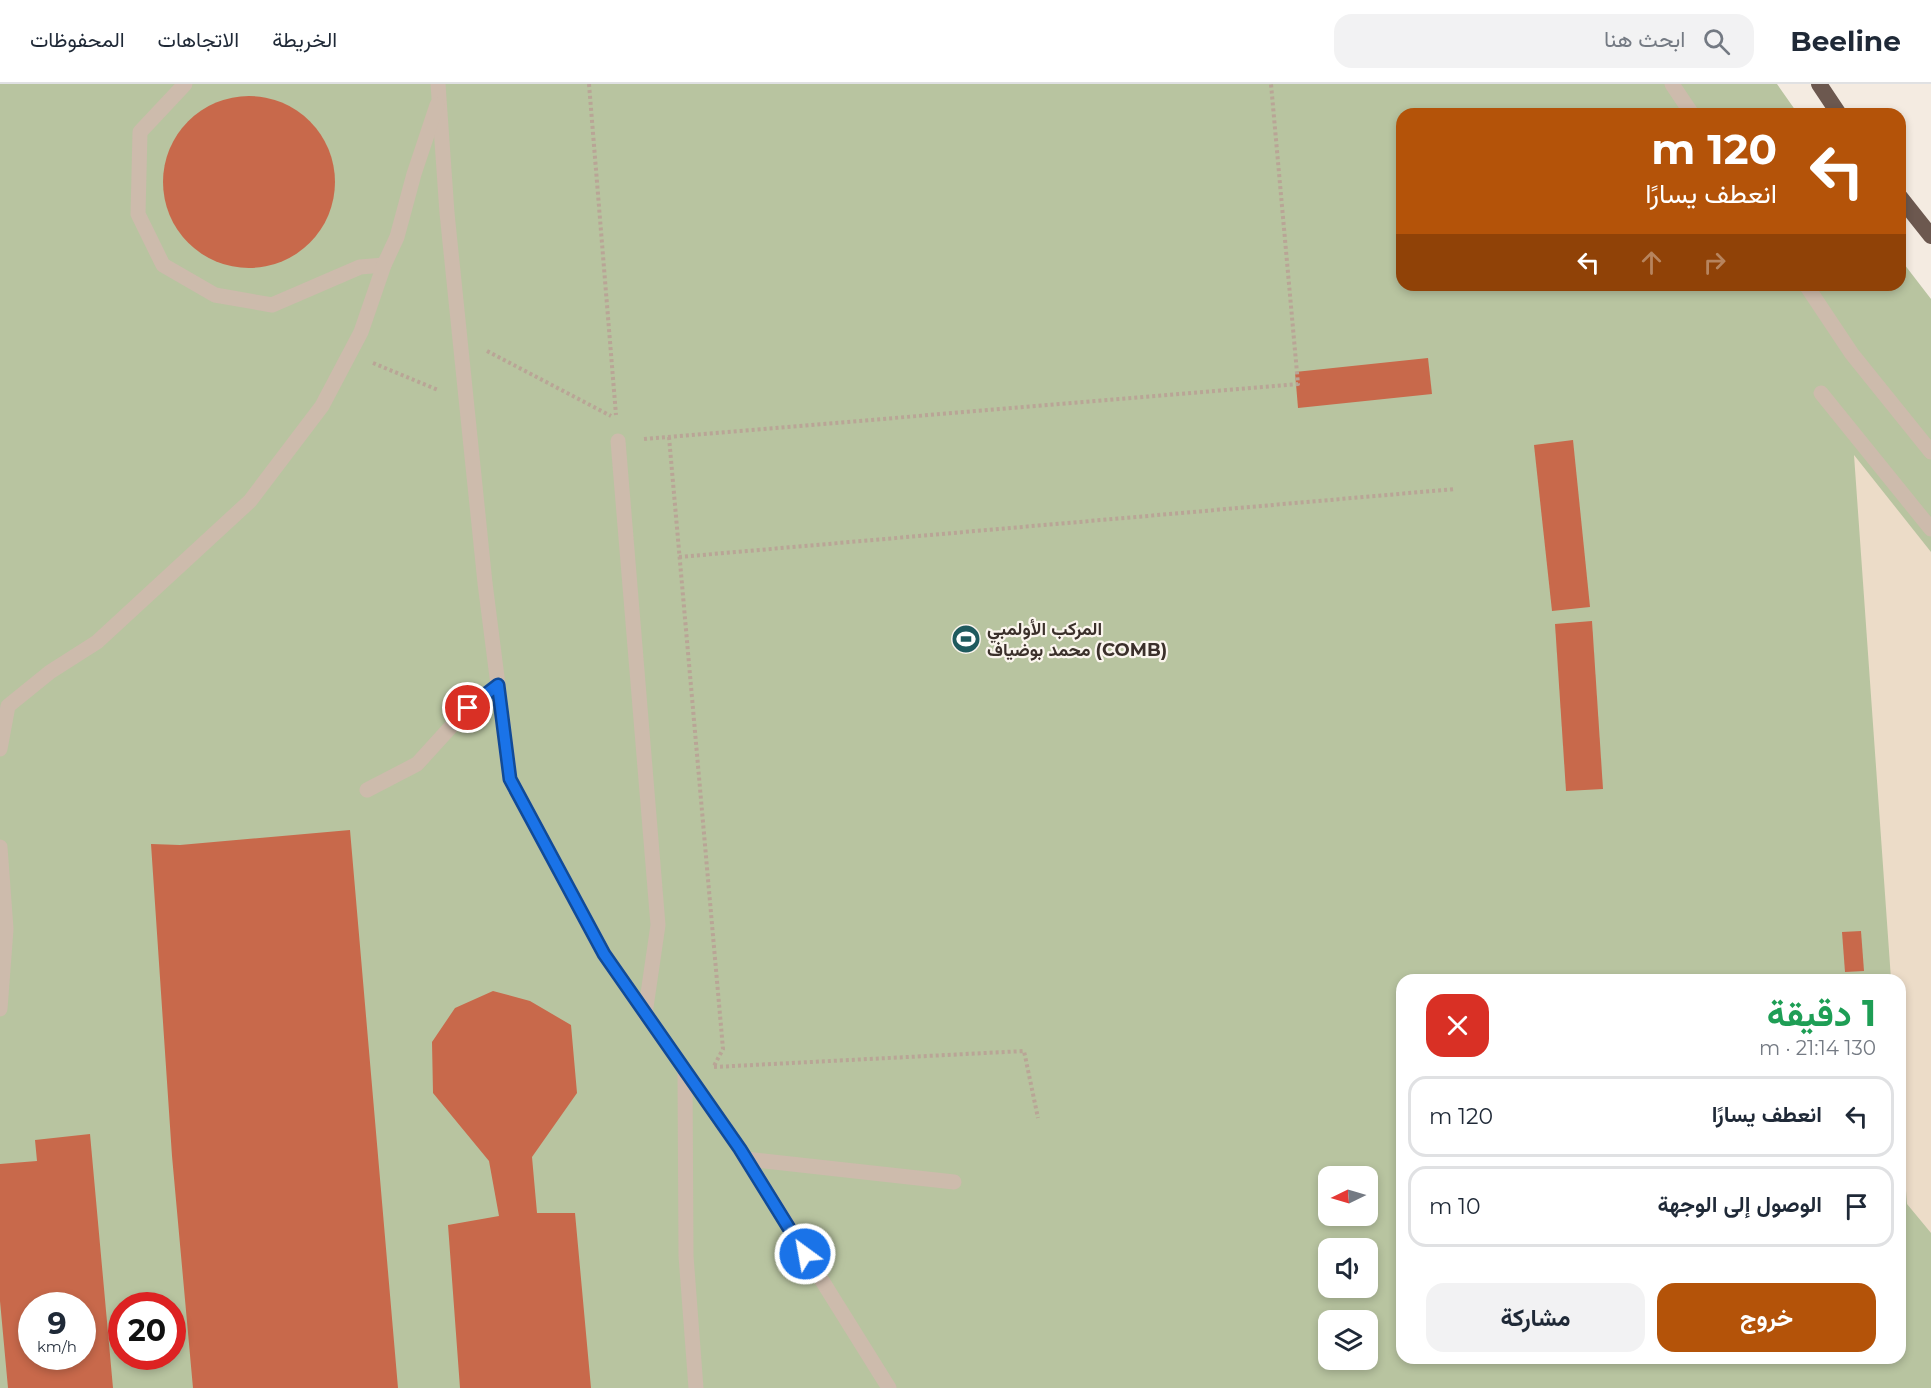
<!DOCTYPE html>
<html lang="ar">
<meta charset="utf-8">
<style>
body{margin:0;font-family:Montserrat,Vazirmatn,sans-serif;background:#f2f2f3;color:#1f2937;direction:rtl;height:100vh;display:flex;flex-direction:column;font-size:22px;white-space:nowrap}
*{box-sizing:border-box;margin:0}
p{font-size:20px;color:#747a83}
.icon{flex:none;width:33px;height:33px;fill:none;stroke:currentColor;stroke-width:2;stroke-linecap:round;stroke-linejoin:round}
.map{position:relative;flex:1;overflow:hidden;direction:ltr}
.side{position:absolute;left:1396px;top:890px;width:510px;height:390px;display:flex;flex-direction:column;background:#fff;border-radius:18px;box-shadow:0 3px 9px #0003;direction:rtl}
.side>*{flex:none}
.guide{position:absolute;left:1396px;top:24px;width:510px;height:183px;border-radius:18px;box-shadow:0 3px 9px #0003;direction:rtl;background:#b45309;color:#fff;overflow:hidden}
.needle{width:39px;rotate:265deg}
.controls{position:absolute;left:1318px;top:1082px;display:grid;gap:12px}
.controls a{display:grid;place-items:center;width:60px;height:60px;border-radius:12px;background:#fff;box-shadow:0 3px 9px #0003;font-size:30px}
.speed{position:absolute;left:18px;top:1208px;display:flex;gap:12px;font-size:30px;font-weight:700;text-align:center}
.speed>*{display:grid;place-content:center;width:78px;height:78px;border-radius:50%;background:#fff;box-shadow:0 3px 9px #0003;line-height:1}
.speed small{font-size:15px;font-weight:400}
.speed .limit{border:9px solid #d22;background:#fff;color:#111}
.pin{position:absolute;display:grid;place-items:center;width:51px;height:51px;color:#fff;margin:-26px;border:3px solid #fff;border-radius:50%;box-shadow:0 2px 6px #0007}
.me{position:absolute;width:66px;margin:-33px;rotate:328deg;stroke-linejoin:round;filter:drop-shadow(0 0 4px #0008)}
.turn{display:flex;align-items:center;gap:21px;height:126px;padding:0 30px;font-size:27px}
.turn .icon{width:78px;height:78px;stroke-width:2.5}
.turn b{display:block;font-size:42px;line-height:51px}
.lanes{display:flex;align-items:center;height:57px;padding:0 30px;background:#0003;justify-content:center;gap:30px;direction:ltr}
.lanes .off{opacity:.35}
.round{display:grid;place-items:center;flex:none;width:63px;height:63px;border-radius:18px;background:#f2f2f3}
.headline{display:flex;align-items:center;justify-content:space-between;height:102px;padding:0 30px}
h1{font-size:36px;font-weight:700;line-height:45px;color:#1e9e55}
.cta{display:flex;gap:12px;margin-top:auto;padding:12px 30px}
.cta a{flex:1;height:69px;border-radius:18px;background:#b45309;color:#fff;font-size:24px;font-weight:700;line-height:69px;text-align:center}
.cta a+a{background:#f2f2f3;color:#1f2937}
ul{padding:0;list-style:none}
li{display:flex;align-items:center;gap:18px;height:81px;margin:0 12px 9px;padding:0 18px;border:3px solid #e0e1e3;border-radius:18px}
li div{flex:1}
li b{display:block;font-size:22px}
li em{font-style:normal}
header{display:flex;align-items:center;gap:36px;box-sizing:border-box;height:84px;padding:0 30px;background:#fff;border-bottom:2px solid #e0e1e3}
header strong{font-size:28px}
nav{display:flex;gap:33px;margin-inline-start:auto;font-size:21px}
.search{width:420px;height:54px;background:#f2f2f3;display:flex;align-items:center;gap:15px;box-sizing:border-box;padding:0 21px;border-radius:18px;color:#747a83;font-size:22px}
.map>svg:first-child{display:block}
</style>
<header>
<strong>Beeline</strong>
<div class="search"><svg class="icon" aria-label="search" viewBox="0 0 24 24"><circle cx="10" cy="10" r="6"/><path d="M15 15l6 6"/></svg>ابحث هنا</div>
<nav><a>الخريطة</a><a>الاتجاهات</a><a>المحفوظات</a></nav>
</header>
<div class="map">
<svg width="1931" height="1304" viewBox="0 0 1931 1304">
<rect width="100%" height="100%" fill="#f4ebe1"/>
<path fill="#b8c4a0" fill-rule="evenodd" d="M 0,0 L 1777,0 L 1798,30 L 1402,30 L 1402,201 L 1900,201 L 1901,176 L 1931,215 L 1931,1304 L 0,1304 ZM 1402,896 L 1900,896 L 1900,1274 L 1402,1274 ZM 1329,1092 L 1368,1092 L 1368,1131 L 1329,1131 ZM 1329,1164 L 1368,1164 L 1368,1203 L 1329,1203 ZM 32,1221 L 82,1221 L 82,1272 L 32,1272 ZM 122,1221 L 172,1221 L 172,1272 L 122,1272 ZM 1329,1236 L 1368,1236 L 1368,1275 L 1329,1275 Z"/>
<path fill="#ecdcc8" d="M 1854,371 L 1931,468 L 1931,1149 L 1907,1120 L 1900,1027 L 1900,896 L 1891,895 Z"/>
<g fill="#c8694b" fill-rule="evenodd">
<circle cx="249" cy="98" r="86"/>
<path d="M 1428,274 L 1432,310 L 1298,324 L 1295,288 Z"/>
<path d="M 1573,356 L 1590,523 L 1552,527 L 1534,361 Z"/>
<path d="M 1592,537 L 1603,705 L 1566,707 L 1555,540 Z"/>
<path d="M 350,746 L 398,1304 L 193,1304 L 172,1072 L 151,760 L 180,761 Z"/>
<path d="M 1861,847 L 1864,887 L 1845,888 L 1842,848 Z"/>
<path d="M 493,907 L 530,917 L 571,941 L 577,1009 L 532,1073 L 537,1129 L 575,1129 L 591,1304 L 460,1304 L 448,1141 L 499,1132 L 489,1077 L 433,1009 L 432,958 L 455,924 Z"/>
<path d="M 90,1050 L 113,1304 L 8,1304 L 0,1217 L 0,1080 L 37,1077 L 35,1056 ZM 32,1221 L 82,1221 L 82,1272 L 32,1272 Z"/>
</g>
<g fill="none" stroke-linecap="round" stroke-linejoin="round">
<g stroke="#b9a596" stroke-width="4" stroke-dasharray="3 3" stroke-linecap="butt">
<path d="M 589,0 L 616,331"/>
<path d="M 487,267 L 611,332"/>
<path d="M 373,279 L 438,306"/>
<path d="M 669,353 L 723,965 L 714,982"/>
<path d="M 644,355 L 1298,300 L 1271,0"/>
<path d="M 679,473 L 1455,405"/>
<path d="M 714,983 L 1024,967 L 1038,1034"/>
</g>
<g stroke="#cdbbac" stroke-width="15">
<path d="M 185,0 L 140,48 L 138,130 L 163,181 L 215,211 L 272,221 L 360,183 L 384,181"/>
<path d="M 438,0 L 447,129 L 485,499 L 510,695 L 604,870 L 740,1065 L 889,1304"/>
<path d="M 1672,0 L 1692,30"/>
<path d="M 1806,201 L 1852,270 L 1931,368"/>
<path d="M 1821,309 L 1931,445"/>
<path d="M 618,357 L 658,841 L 645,930"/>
<path d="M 0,665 L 8,622 L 50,588 L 97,558 L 250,417 L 322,322 L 361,248 L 384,181 L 397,153 L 414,90 L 437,21"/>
<path d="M 0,763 L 6,845 L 0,925"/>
</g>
<g stroke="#cdbbac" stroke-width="15">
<path d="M 367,706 L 417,680 L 468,624 L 498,601"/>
<path d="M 685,989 L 686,1172 L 696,1304"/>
<path d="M 746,1075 L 954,1098"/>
</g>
<g stroke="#6c584f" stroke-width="16">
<path d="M 1819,0 L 1839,30"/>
<path d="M 1900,113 L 1931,152"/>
</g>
</g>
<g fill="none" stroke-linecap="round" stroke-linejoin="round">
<g stroke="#114b97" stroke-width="15">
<path id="route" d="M 468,624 L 498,601 L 510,695 L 604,870 L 740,1065 L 805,1170"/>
</g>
<use href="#route" stroke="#1a73e8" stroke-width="10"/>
</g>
<defs>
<g id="stadium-disc" transform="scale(1.5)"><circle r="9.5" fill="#1f5a5e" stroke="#fbf5ee"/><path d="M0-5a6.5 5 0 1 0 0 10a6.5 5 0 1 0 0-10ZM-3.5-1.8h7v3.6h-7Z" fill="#fff"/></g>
</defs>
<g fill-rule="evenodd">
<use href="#stadium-disc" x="966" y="555"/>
</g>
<g text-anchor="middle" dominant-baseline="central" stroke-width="4.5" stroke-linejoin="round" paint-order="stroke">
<g font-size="18" font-weight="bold" fill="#3b302b" stroke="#fbf5ee" text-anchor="start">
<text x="987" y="545">المركب الأولمبي<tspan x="987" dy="21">محمد بوضياف (COMB)</tspan></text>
</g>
</g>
</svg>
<div class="controls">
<a><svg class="needle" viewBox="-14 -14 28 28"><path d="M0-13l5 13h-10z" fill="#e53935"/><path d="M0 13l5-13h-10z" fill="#747a83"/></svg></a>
<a><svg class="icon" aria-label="sound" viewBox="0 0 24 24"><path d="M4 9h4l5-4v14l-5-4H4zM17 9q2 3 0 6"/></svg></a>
<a><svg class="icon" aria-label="layers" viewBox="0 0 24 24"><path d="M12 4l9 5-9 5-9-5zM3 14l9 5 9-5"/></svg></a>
</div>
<div class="speed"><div>9<small>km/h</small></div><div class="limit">20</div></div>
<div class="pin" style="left:468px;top:624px;background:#d93025"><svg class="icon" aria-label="arrive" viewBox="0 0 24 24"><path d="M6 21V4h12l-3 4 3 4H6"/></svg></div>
<svg class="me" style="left:805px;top:1170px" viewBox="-20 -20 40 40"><circle r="17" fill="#1a73e8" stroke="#fff" stroke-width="3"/><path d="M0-11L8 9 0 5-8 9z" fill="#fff"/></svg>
<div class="guide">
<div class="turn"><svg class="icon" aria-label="left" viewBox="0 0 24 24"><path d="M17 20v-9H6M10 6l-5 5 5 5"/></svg><div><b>120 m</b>انعطف يسارًا</div></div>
<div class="lanes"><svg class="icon" aria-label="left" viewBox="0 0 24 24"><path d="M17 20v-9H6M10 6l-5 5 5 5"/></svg><svg class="icon off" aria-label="ahead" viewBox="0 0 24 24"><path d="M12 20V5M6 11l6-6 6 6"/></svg><svg class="icon off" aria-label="right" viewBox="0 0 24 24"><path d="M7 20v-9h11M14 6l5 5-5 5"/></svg></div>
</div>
<section class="side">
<div class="headline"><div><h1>1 دقيقة</h1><p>130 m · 21:14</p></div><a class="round" style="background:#d93025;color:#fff"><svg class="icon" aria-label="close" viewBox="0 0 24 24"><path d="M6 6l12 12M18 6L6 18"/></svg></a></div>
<ul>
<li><svg class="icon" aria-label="left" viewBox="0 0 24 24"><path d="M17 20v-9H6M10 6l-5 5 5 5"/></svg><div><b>انعطف يسارًا</b></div><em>120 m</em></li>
<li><svg class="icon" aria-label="arrive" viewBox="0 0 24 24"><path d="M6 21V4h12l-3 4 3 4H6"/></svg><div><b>الوصول إلى الوجهة</b></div><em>10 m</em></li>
</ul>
<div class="cta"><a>خروج</a><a>مشاركة</a></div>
</section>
</div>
